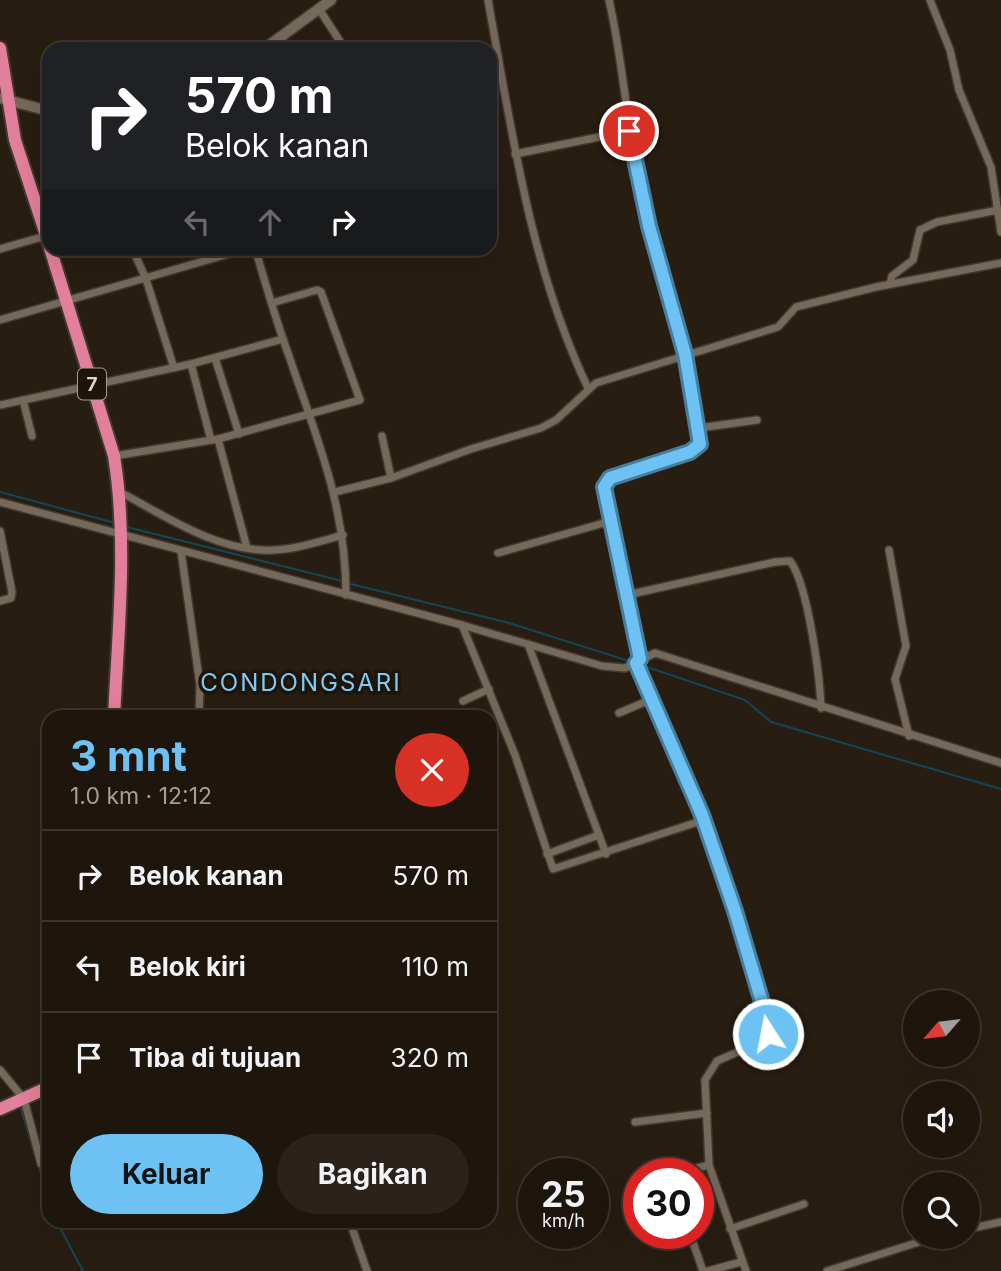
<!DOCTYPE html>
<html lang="id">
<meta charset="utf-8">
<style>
body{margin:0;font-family:Inter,sans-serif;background:#2b231b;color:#f1f3f6;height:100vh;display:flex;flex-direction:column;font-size:26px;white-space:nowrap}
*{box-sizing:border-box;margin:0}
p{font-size:23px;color:#a19f9d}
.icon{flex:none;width:38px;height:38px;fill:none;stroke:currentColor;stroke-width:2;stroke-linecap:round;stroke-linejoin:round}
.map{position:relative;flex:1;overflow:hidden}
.details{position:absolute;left:42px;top:710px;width:455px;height:518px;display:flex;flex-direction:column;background:#1e160d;border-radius:21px;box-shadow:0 7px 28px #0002,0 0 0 2px #3c352e}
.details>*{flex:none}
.top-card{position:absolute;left:42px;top:42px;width:455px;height:214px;border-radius:21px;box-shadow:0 7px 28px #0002,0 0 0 2px #3c352e;background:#202124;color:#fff;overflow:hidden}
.needle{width:46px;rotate:242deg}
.tools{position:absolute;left:903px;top:990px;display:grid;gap:14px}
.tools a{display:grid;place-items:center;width:77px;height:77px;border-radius:50%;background:#1e160d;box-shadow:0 7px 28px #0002,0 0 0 2px #3c352e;font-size:35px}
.speed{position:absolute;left:518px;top:1158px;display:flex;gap:14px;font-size:35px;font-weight:700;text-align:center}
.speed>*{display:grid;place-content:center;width:91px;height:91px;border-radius:50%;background:#1e160d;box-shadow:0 7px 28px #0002,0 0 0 2px #3c352e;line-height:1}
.speed small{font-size:18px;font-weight:400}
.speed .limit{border:10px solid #d22;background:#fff;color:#111}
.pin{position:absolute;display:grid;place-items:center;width:60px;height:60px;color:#fff;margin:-30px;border:4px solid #fff;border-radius:50%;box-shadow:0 2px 7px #0007}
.me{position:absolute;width:77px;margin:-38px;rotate:349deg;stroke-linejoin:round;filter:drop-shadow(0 0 5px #0008)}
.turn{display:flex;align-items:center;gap:24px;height:147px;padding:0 28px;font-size:32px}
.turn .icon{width:91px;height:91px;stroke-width:2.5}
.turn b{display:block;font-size:49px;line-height:60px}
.lanes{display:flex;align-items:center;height:66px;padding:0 28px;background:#0003;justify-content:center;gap:35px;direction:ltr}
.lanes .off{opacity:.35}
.round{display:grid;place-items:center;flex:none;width:74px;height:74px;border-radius:37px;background:#2b231b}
.head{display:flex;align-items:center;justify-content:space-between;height:119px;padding:0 28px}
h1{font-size:42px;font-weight:700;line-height:52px;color:#6dc2f3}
.primary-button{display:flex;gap:14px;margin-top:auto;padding:14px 28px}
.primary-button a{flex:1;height:80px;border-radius:42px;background:#6dc2f3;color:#111;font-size:28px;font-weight:700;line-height:80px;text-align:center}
.primary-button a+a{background:#2b231b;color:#f1f3f6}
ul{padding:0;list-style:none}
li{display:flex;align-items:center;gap:21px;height:91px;padding:0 28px;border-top:2px solid #3c352e}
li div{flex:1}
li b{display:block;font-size:26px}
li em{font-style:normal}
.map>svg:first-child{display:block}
</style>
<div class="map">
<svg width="1001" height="1271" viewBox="0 0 1001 1271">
<rect width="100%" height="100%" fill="#281d11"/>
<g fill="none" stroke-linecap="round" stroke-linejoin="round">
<g stroke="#12475a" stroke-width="2">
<path d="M 0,492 L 115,523"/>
<path d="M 127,527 L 342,581"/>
<path d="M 347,583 L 509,623 L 632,662"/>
<path d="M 641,665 L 745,700 L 771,722 L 1001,789"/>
<path d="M 20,1106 L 37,1161"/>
<path d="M 39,1167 L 49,1198"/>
<path d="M 57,1222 L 83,1271"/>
</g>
<g stroke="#413932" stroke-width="10">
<g id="street">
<path d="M 488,0 C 512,132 530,266 588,388"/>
<path d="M 609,0 C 624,65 627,134 643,200 C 661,280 697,361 700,444 C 680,459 611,465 604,487 L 640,659"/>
<path d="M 930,0 L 950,50 L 959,90 L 991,167 L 1001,232"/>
<path d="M 319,9 L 345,49"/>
<path d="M 515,154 L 629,131"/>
<path d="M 132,248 L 146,279 L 174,368"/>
<path d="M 255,248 C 266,285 276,321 289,356 C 317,439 346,506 346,595"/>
<path d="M 0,249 L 49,235"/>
<path d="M 890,284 L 892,276 L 913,260 L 920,230 L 937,222 L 998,210"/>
<path d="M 0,320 L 249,248"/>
<path d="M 215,358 L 239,434"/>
<path d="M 191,364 L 211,440"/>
<path d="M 23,400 L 32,436"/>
<path d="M 0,405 L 191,364 L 283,339"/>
<path d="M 699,428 L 757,420"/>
<path d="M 382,436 L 391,478"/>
<path d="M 218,439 L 247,548"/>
<path d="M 114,456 L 218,439 L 360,400 L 321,292 L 317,290 L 272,303"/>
<path d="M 120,492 C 167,517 219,553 274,550 C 297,549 321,541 343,535"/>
<path d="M 335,492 L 391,478 L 471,449 L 541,428 L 556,420 L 596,383 L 778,327 L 796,307 L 876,287 L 1001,263"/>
<path d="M 0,502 L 462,625 L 602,666 L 625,668 L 655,653 L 1001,763"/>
<path d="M 0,531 L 12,592 L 11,598 L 0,601"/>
<path d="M 889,550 L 906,646 L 895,679 L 909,736"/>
<path d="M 181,551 L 200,685 L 199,718"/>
<path d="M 498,553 L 611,521"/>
<path d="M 627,595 L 775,562 L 790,561 C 808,584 820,678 821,708"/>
<path d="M 462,625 L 515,755 L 553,869 L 704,820"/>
<path d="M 528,644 L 606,854"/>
<path d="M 636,663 L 702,815 L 735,910 L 770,1029 L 765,1040 L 717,1061 L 705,1080 L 709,1165 L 746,1271"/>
<path d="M 463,701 L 489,689"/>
<path d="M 619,713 L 652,699"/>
<path d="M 547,854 L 599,835"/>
<path d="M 0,1070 L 24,1099 L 41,1164 L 49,1165"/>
<path d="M 635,1122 L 707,1113"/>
<path d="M 673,1174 L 709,1165"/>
<path d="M 350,1222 L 367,1271"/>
<path d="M 730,1229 L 804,1204"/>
<path d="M 968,1229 L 1001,1222"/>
<path d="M 690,1234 L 703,1271"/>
<path d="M 708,1271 L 741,1262"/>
<path d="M 827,1271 L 935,1237"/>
</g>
</g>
<g stroke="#413932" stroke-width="13">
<g id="secondary">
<path d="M 264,49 L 331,0"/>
<path d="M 0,98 L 49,111"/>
</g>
</g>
<g stroke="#413932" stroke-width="16">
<g id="highway">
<path d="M 0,48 L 15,140 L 49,244"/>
<path d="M 50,248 L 114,456 C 128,542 118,631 114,718"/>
<path d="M 0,1109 L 49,1087"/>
</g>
</g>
<use href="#street" stroke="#75695a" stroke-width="7"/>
<use href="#secondary" stroke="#75695a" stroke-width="10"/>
<use href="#highway" stroke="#e27f9a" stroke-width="12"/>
</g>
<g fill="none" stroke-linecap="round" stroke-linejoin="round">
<g stroke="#477e9e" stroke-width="18">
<path id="route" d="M 629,131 L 649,226 L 685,354 L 700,444 L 690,452 L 610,478 L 604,487 L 640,659 L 636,663 L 702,815 L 735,911 L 770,1029 L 768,1034"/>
</g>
<use href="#route" stroke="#6dc2f3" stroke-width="12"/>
</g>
<g text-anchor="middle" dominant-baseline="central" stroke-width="7" stroke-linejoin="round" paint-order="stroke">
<rect fill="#1e1408" stroke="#a49c93" stroke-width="2" x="78" y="368.5" width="28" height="31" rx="5"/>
<g font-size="19" font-weight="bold" fill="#ded7cf">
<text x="92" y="384">7</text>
</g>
<g font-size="24" letter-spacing="2" fill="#7ecbf9" stroke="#1e1408">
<text x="301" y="682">CONDONGSARI</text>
</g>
</g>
</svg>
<div class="tools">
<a><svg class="needle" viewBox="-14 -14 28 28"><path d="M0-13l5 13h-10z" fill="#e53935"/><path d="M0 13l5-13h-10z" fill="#a19f9d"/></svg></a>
<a><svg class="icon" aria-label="sound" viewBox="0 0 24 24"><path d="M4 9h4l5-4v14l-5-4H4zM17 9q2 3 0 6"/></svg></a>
<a><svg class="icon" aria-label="search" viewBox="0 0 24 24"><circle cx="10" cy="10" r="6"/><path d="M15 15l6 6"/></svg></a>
</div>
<div class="speed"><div>25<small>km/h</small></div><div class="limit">30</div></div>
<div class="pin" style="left:629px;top:131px;background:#d93025"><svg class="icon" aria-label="arrive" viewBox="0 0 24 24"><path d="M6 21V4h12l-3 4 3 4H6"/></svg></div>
<svg class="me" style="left:768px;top:1034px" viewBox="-20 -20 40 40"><circle r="17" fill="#6dc2f3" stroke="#fff" stroke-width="3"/><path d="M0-11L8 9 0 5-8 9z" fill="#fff"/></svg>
<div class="top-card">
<div class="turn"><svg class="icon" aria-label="right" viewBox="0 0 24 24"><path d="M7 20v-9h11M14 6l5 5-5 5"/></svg><div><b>570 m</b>Belok kanan</div></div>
<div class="lanes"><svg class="icon off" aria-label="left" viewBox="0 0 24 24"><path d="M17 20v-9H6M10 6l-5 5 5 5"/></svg><svg class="icon off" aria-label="ahead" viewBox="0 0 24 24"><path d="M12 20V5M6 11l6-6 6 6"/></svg><svg class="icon" aria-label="right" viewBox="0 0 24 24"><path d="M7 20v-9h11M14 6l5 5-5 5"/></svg></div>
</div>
<section class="details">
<div class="head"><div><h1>3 mnt</h1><p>1.0 km · 12:12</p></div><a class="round" style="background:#d93025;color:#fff"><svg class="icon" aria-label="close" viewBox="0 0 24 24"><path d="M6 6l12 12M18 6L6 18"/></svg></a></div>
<ul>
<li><svg class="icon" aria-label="right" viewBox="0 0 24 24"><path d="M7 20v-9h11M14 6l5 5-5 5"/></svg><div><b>Belok kanan</b></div><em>570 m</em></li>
<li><svg class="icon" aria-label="left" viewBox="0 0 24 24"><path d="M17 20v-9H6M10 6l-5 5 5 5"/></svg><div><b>Belok kiri</b></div><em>110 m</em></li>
<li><svg class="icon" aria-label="arrive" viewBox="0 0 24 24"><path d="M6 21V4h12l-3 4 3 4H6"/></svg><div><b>Tiba di tujuan</b></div><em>320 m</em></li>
</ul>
<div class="primary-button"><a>Keluar</a><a>Bagikan</a></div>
</section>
</div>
